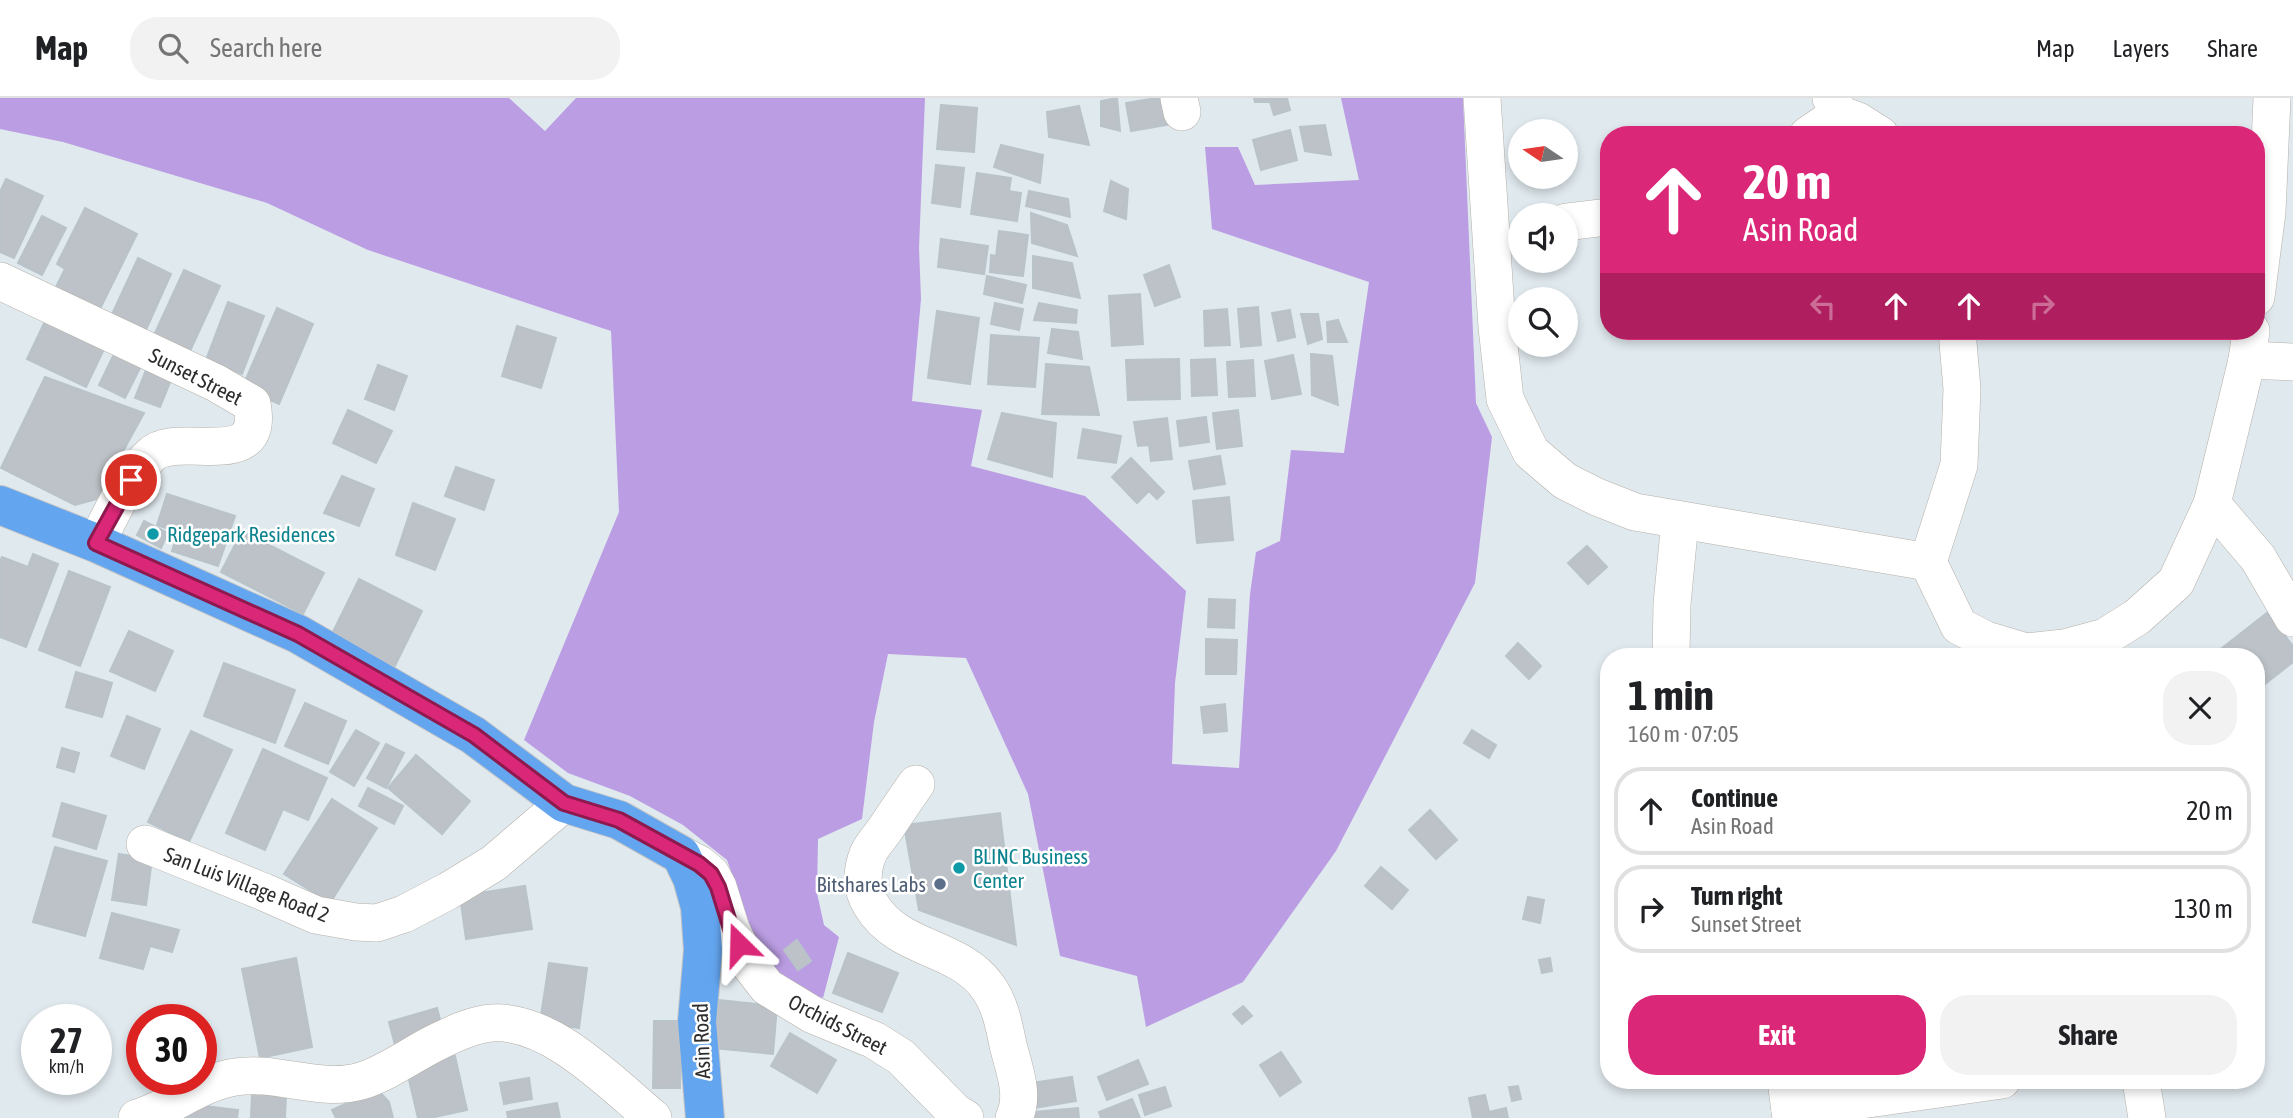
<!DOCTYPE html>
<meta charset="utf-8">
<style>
body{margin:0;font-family:"Asap Condensed",sans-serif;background:#f2f2f2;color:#202124;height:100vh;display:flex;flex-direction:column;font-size:26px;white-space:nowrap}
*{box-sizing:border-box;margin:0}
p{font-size:23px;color:#757577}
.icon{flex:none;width:38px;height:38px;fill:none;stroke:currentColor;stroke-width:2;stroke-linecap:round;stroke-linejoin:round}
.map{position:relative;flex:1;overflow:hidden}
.details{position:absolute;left:1600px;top:550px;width:665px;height:441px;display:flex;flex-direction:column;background:#fff;border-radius:28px;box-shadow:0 4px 10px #0003}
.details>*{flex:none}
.hud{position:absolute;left:1600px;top:28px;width:665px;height:214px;border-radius:28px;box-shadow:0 4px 10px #0003;background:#db2777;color:#fff;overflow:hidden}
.needle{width:46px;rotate:283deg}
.buttons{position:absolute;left:1508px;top:21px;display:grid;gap:14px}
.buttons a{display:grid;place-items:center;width:70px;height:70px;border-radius:50%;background:#fff;box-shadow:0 4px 10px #0003;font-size:35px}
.speed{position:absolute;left:21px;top:906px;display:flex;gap:14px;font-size:35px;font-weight:700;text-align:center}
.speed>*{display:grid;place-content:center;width:91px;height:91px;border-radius:50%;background:#fff;box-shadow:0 4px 10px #0003;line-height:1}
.speed small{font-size:18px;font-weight:400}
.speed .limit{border:10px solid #d22;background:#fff;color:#111}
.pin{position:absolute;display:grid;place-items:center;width:60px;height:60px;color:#fff;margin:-30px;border:4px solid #fff;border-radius:50%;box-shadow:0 2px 7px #0007}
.me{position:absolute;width:77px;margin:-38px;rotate:338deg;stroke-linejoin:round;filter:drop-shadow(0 0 5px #0008)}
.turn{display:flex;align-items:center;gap:24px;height:147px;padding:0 28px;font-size:32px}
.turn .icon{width:91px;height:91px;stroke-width:2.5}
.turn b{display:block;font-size:49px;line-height:60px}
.lanes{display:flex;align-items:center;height:66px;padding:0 28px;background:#0003;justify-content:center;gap:35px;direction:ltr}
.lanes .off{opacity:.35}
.round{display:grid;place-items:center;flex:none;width:74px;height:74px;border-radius:28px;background:#f2f2f2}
.summary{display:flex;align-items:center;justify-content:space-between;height:119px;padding:0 28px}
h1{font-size:42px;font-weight:700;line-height:52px}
.primary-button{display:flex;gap:14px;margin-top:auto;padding:14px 28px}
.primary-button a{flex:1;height:80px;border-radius:28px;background:#db2777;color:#fff;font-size:28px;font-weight:700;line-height:80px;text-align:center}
.primary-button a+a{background:#f2f2f2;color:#202124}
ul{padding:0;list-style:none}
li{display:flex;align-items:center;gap:21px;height:88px;margin:0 14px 10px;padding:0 14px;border:4px solid #e0e0e0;border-radius:28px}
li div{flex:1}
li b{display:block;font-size:26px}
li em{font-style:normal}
header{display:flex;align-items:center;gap:42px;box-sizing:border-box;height:98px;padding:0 35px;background:#fff;border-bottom:2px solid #e0e0e0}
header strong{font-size:33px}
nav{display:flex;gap:38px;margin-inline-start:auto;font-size:24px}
.search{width:490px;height:63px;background:#f2f2f2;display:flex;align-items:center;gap:18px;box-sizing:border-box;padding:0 24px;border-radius:28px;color:#757577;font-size:26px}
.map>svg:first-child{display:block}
</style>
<header>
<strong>Map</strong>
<div class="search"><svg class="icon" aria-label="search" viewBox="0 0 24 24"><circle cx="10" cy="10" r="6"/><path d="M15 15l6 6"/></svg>Search here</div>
<nav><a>Map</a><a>Layers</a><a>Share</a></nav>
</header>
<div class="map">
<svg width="2293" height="1020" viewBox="0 0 2293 1020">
<rect width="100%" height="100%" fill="#e0e9ee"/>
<path fill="#bb9de3" d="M 0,0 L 509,0 L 545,33 L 576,0 L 925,0 L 919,150 L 921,201 L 912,303 L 982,312 L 971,368 L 1085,398 L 1186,493 L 1175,585 L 1172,666 L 1239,670 L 1250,496 L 1256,454 L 1280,443 L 1291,352 L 1344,355 L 1369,184 L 1212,131 L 1205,49 L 1238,49 L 1255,87 L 1359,82 L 1341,0 L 1463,0 L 1476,305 L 1492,339 L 1475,485 L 1336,753 L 1243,884 L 1146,929 L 1137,878 L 1060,858 L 1028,696 L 966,560 L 888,556 L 874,624 L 862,721 L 818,741 L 817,795 L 824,827 L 839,839 L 823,900 L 788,889 L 761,858 L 727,762 L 683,727 L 630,698 L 568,675 L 524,642 L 619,414 L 611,233 L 368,152 L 267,105 L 63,44 L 0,31 Z"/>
<g fill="#bcc2c7" stroke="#b9c3ca" stroke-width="2">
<path d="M 1117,0 L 1120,33 L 1101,28 L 1101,3 Z"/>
<path d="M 1156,0 L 1174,0 L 1178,25 L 1131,33 L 1126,5 Z"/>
<path d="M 1254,0 L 1287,0 L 1290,12 L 1274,17 L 1270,4 L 1255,4 Z"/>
<path d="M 941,7 L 977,10 L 974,54 L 937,51 Z"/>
<path d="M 1079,8 L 1089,47 L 1049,39 L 1047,14 Z"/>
<path d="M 1325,27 L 1331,57 L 1305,53 L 1300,29 Z"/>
<path d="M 1290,32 L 1297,62 L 1261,72 L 1253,42 Z"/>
<path d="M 1001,47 L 1043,57 L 1040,85 L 994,69 Z"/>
<path d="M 936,67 L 964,70 L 960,109 L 932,105 Z"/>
<path d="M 977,75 L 1011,80 L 1009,93 L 1021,95 L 1017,123 L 971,116 Z"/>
<path d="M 6,81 L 43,98 L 14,160 L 0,154 L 0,94 Z"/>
<path d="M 1111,83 L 1128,91 L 1126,121 L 1104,113 Z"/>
<path d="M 1029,93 L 1068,101 L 1070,119 L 1026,108 Z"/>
<path d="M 85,110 L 137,136 L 99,213 L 55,191 L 65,171 L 57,166 Z"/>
<path d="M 1031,115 L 1067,127 L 1077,158 L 1032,145 Z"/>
<path d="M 42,118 L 66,130 L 42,177 L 18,165 Z"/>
<path d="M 999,133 L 1028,137 L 1023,178 L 990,174 L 991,157 L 996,158 Z"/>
<path d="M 941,141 L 988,148 L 984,176 L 938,169 Z"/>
<path d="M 1033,158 L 1072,165 L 1080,200 L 1033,190 Z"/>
<path d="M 138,160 L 171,176 L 141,243 L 107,227 Z"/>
<path d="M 1169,167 L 1180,199 L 1155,208 L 1144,177 Z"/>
<path d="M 184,172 L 220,188 L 185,264 L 149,248 Z"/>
<path d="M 987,178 L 1026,187 L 1022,205 L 984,196 Z"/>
<path d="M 1140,196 L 1143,246 L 1112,248 L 1109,198 Z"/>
<path d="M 228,204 L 264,218 L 242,276 L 206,262 Z"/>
<path d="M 995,205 L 1023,211 L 1019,232 L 991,226 Z"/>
<path d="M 1039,205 L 1077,212 L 1076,225 L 1034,222 Z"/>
<path d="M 1258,209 L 1261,247 L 1241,249 L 1238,211 Z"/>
<path d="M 277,210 L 313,226 L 279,306 L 242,290 Z"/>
<path d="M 1227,211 L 1230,247 L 1205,248 L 1204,213 Z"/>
<path d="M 1290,212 L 1295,239 L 1278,243 L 1272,215 Z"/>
<path d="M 937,213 L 979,220 L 970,286 L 928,280 Z"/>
<path d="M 1301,216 L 1318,216 L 1322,241 L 1308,246 Z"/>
<path d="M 47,219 L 106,247 L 86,289 L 27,261 Z"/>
<path d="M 1338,222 L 1347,244 L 1328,244 L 1327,224 Z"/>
<path d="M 517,228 L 556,240 L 541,290 L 502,278 Z"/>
<path d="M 1052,231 L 1078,234 L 1082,261 L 1048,255 Z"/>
<path d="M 991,237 L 1039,240 L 1035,289 L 988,286 Z"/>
<path d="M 115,254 L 142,266 L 125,300 L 99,287 Z"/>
<path d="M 1311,256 L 1332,258 L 1338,307 L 1312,297 Z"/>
<path d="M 1293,257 L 1301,296 L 1272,301 L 1265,263 Z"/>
<path d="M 1179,261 L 1180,301 L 1128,302 L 1126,262 Z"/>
<path d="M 1215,261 L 1217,297 L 1192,298 L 1191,262 Z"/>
<path d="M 1253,262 L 1255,298 L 1229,299 L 1227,264 Z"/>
<path d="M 1046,266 L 1089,269 L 1099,317 L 1042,316 Z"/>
<path d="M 148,267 L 173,277 L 160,309 L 135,300 Z"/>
<path d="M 378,267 L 407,278 L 394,312 L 365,301 Z"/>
<path d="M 45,279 L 144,315 L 116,366 L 101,400 L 75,407 L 1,370 Z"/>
<path d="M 348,312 L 392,333 L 376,365 L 333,345 Z"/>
<path d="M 1238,312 L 1242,348 L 1217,351 L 1213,315 Z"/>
<path d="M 1002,315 L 1056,325 L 1052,379 L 988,361 Z"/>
<path d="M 1206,319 L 1209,344 L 1180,348 L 1177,323 Z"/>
<path d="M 1167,320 L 1172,361 L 1151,363 L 1149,347 L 1138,348 L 1134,324 Z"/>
<path d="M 1083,331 L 1121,338 L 1116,365 L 1078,360 Z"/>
<path d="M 1220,358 L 1225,386 L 1194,391 L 1189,363 Z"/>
<path d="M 1131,360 L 1164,394 L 1157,401 L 1149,393 L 1137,405 L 1112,379 Z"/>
<path d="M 456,369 L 494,382 L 484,412 L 445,398 Z"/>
<path d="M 342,378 L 374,391 L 359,428 L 324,415 Z"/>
<path d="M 167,396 L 235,418 L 218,468 L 172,453 L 178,434 L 157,427 Z"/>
<path d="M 1229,399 L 1233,442 L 1197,445 L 1193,403 Z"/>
<path d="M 413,405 L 455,421 L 435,472 L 396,457 Z"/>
<path d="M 144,423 L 168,435 L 161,450 L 137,437 Z"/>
<path d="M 242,433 L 324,475 L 303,516 L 221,474 Z"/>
<path d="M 1587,448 L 1607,469 L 1588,486 L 1568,465 Z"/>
<path d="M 33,456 L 58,466 L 26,549 L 0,539 L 0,463 L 2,459 L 28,469 Z"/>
<path d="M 69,473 L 110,489 L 80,568 L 39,552 Z"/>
<path d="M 359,481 L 422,513 L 390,578 L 327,546 Z"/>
<path d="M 1209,501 L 1235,502 L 1234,530 L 1208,529 Z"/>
<path d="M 2267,515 L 2293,548 L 2293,564 L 2256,593 L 2256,558 L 2213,557 Z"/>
<path d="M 129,533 L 173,553 L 155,593 L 110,573 Z"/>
<path d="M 1206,541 L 1237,542 L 1236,576 L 1206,576 Z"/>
<path d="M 1518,545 L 1541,568 L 1529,581 L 1506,558 Z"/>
<path d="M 224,565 L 295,592 L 275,645 L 204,618 Z"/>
<path d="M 76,574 L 112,585 L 102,619 L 66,609 Z"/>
<path d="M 305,605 L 346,623 L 328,666 L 285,648 Z"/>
<path d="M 1225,606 L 1227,633 L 1204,635 L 1201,609 Z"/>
<path d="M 127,618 L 160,631 L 144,671 L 111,658 Z"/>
<path d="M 356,632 L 379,645 L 354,688 L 330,674 Z"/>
<path d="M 1472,632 L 1496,647 L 1489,660 L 1464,645 Z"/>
<path d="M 191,633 L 232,652 L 189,744 L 148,724 Z"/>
<path d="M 386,646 L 404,655 L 386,690 L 367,680 Z"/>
<path d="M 62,650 L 79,655 L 74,674 L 57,669 Z"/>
<path d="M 263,651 L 327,680 L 308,722 L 283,711 L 265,752 L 226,735 Z"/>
<path d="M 416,657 L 470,703 L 442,736 L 388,690 Z"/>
<path d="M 368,690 L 403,708 L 394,726 L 359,708 Z"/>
<path d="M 332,701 L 377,730 L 330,805 L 284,776 Z"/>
<path d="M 62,705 L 106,718 L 96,751 L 53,738 Z"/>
<path d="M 1430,712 L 1457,742 L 1436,761 L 1409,732 Z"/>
<path d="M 1000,715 L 1016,847 L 919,812 L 904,727 Z"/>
<path d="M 55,749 L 107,763 L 85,838 L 33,824 Z"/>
<path d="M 119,756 L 152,761 L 146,807 L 112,802 Z"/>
<path d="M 1381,769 L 1408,792 L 1392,811 L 1365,788 Z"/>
<path d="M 525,788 L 532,831 L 466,841 L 460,798 Z"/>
<path d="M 1528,799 L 1544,802 L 1540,825 L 1523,821 Z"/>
<path d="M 112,815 L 179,832 L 172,854 L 150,848 L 143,871 L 100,860 Z"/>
<path d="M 797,842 L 811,863 L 798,872 L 784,852 Z"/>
<path d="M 848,855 L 898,875 L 882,914 L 833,895 Z"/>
<path d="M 296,860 L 312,949 L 260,960 L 242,871 Z"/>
<path d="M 1550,860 L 1552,873 L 1542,875 L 1539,862 Z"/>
<path d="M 549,865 L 587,870 L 579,930 L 540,924 Z"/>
<path d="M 709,901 L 777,908 L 773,956 L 704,949 Z"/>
<path d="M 1243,908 L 1252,918 L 1242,926 L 1233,916 Z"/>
<path d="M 437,910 L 443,933 L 395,947 L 389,924 Z"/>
<path d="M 654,923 L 680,923 L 680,990 L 653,990 Z"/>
<path d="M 790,935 L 836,962 L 817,995 L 771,968 Z"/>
<path d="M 1281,954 L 1301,984 L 1280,998 L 1260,967 Z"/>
<path d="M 455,958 L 467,1012 L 430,1020 L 418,1020 L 406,969 Z"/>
<path d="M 1138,962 L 1148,986 L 1107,1002 L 1098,979 Z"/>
<path d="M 1072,979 L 1076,1003 L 1034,1010 L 1031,985 Z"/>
<path d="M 529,980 L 532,1001 L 504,1006 L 500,985 Z"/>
<path d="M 1518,988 L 1521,1001 L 1512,1003 L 1509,989 Z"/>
<path d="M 1165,989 L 1171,1008 L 1145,1017 L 1139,997 Z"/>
<path d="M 377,991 L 389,1004 L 393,1020 L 336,1020 L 332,1012 Z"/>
<path d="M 252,996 L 286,996 L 285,1020 L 251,1020 Z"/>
<path d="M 1485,997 L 1489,1014 L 1506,1010 L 1508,1020 L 1473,1020 L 1469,1000 Z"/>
<path d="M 1132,1001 L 1140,1020 L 1101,1020 L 1099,1014 Z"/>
<path d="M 181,1005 L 238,1012 L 237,1020 L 179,1020 Z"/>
<path d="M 557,1005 L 560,1020 L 508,1020 L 507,1014 Z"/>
<path d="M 1078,1010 L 1079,1020 L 1035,1020 L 1034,1014 Z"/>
</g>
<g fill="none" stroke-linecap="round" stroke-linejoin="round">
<g stroke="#b5b0a9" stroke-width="38">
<g id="street">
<path d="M 1179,0 L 1182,14"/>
<path d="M 1482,0 L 1497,229 L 1505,301 L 1531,354 L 1565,383 L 1597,399 L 1635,414 L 1928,464"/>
<path d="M 1831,0 L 1839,16 L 1858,23 L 1880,37"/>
<path d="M 1808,37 L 1839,16"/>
<path d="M 1566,124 L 1608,119"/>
<path d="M 0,183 L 216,285 L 252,306 C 266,377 178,331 151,357 C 126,380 112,416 96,445"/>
<path d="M 2256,199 L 2267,114 L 2272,0"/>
<path d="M 2247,262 L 2293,264"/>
<path d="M 2212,406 L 2258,460 L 2293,520"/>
<path d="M 1928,464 L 1959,528 L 1986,542 L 2026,554 L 2064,550 L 2105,539 L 2137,519 L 2176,484 L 2212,406 L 2247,262 L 2251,233"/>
<path d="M 1928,464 L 1959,367 L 1962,291 L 1957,233"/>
<path d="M 1671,558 L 1672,506 L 1680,423"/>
<path d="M 916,686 C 906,700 896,715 886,730 C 880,739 872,747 868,756 C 861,774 861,791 871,807 C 899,853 957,847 987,888 C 1000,905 1004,927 1008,947 C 1014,971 1025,997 1014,1020"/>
<path d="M 145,746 L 264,794 L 316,817 L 356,824 L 377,825 L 404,816 L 448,793 L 494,765 L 564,705"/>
<path d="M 681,757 L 699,766 L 711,776 L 718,789 L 731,831 L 746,862 L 767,889 L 813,917 L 874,942 L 901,959 L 955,1014 L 965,1020"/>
<path d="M 1786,982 L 1791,1020"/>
<path d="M 2141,982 L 2147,1020"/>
<path d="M 1790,1012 L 2002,982"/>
<path d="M 137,1020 C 171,1010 199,985 235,979 C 277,972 319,995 361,983 C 388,975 412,956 437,944 C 453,936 474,926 492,925 C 550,921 611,985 653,1020"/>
</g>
</g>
<g stroke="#c4c4c4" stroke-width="40">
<path id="primary" d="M 0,407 L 96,445 L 298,536 L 473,637 L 564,705 L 619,722 L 681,757 L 692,780 L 700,809 L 703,852 L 697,924 L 705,1020"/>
</g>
<use href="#street" stroke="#fff" stroke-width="37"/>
<use href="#primary" stroke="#63a5ef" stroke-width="38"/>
</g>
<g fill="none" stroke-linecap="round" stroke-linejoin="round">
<g stroke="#8e194d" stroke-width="18">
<path id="route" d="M 131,382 L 96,445 L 298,536 L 474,637 L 564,705 L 619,722 L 699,766 L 711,776 L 718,789 L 731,831 L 739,846"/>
</g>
<use href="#route" stroke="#db2777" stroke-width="12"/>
</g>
<g fill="#0f9aa8" stroke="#fff" stroke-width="2.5">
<circle cx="153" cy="436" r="7"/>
<circle cx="959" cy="770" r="7"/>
</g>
<circle fill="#5c6f8a" stroke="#fff" stroke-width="2.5" cx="940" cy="786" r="7"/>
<g text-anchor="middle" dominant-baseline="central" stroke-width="5" stroke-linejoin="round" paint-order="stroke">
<g font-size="21" fill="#2d2d2d" stroke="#fff">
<text transform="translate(196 278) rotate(27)">Sunset Street</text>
<text transform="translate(247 786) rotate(21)">San Luis Village Road 2</text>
<text transform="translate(838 926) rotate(27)">Orchids Street</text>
<text transform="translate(701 943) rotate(-92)">Asin Road</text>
</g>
<g font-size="21" fill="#0d838f" stroke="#fff" text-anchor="start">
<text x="167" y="436">Ridgepark Residences</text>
<text x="973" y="758">BLINC Business<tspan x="973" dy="24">Center</tspan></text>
</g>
<g font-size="21" fill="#4e5e75" stroke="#fff" text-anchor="end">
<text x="926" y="786">Bitshares Labs</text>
</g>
</g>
</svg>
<div class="buttons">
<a><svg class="needle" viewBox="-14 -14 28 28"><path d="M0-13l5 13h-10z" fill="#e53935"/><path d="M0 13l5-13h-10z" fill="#757577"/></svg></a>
<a><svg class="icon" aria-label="sound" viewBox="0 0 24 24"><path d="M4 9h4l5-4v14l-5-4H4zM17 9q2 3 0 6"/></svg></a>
<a><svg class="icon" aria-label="search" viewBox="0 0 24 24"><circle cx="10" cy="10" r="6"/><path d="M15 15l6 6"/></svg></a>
</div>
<div class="speed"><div>27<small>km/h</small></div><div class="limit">30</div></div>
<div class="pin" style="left:131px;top:382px;background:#d93025"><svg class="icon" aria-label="arrive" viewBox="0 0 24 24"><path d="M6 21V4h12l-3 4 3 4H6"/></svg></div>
<svg class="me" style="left:739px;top:846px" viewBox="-20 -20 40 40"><path d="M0-17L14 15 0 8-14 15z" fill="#db2777" stroke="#fff" stroke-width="4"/></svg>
<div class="hud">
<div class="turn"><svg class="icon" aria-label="ahead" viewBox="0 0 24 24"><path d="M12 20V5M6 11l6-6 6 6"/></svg><div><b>20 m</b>Asin Road</div></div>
<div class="lanes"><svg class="icon off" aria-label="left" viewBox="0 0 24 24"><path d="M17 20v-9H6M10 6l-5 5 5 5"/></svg><svg class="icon" aria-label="ahead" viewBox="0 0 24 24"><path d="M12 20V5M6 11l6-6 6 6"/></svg><svg class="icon" aria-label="ahead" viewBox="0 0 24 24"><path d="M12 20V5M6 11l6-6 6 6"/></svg><svg class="icon off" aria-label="right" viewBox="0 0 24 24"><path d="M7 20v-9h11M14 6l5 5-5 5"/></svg></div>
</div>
<section class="details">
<div class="summary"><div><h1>1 min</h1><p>160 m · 07:05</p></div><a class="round"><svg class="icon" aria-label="close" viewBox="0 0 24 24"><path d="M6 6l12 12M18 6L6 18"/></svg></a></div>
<ul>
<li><svg class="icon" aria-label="ahead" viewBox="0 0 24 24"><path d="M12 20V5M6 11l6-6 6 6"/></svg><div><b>Continue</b><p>Asin Road</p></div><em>20 m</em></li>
<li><svg class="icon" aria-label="right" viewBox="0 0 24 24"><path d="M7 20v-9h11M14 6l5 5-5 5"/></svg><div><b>Turn right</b><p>Sunset Street</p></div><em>130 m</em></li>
</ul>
<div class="primary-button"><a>Exit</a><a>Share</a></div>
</section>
</div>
